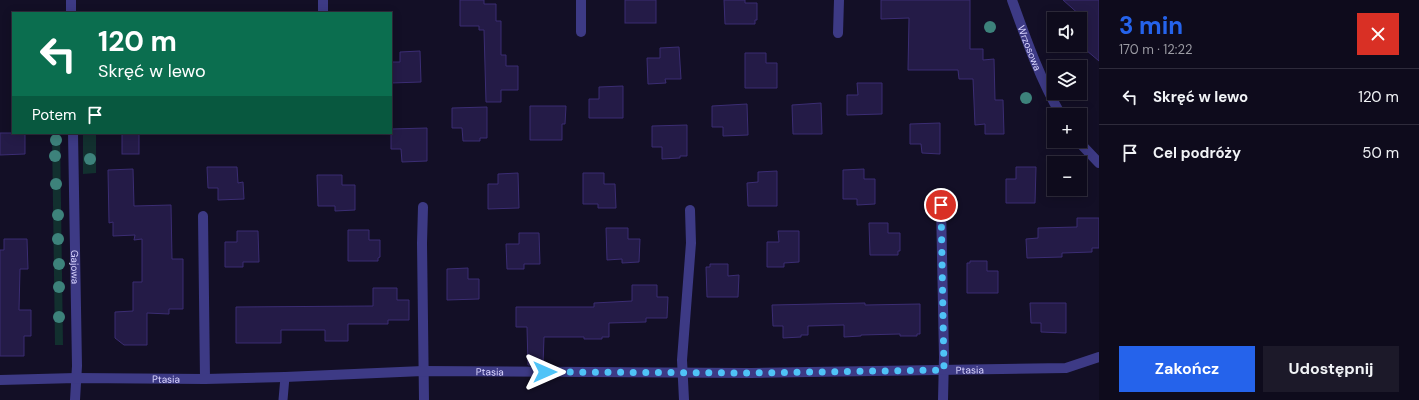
<!DOCTYPE html>
<html lang="pl">
<meta charset="utf-8">
<style>
body{margin:0;font-family:"DM Sans",sans-serif;background:#1c1929;color:#f1f3f6;height:100vh;display:flex;flex-direction:column;font-size:15px;white-space:nowrap}
*{box-sizing:border-box;margin:0}
p{font-size:13px;color:#9b9ba3}
.icon{flex:none;width:22px;height:22px;fill:none;stroke:currentColor;stroke-width:2;stroke-linecap:round;stroke-linejoin:round}
.map{position:relative;flex:1;overflow:hidden}
.drawer{display:flex;flex-direction:column;background:#0e0b1c;width:320px}
.drawer>*{flex:none}
.top-card{position:absolute;left:12px;top:12px;width:380px;height:122px;border-radius:0px;box-shadow:0 2px 10px #0003,0 0 0 1px #2e2b3b;background:#0b6e4f;color:#fff;overflow:hidden}
.fabs{position:absolute;left:1047px;top:12px;display:grid;gap:8px}
.fabs a{display:grid;place-items:center;width:40px;height:40px;border-radius:0px;background:#0e0b1c;box-shadow:0 2px 10px #0003,0 0 0 1px #2e2b3b;font-size:20px}
.pin{position:absolute;display:grid;place-items:center;width:34px;height:34px;color:#fff;margin:-17px;border:2px solid #fff;border-radius:50%;box-shadow:0 1px 4px #0007}
.me{position:absolute;width:44px;margin:-22px;rotate:90deg;stroke-linejoin:round;filter:drop-shadow(0 0 3px #0008)}
.turn{display:flex;align-items:center;gap:14px;height:84px;padding:0 20px;font-size:18px}
.turn .icon{width:52px;height:52px;stroke-width:2.5}
.turn b{display:block;font-size:28px;line-height:34px}
.then{display:flex;align-items:center;height:38px;padding:0 20px;background:#0003;gap:8px;font-size:15px}
.round{display:grid;place-items:center;flex:none;width:42px;height:42px;border-radius:0px;background:#1c1929}
.headline{display:flex;align-items:center;justify-content:space-between;height:68px;padding:0 20px}
h1{font-size:24px;font-weight:700;line-height:30px;color:#2563eb}
.primary-button{display:flex;gap:8px;margin-top:auto;padding:8px 20px}
.primary-button a{flex:1;height:46px;border-radius:0px;background:#2563eb;color:#fff;font-size:16px;font-weight:700;line-height:46px;text-align:center}
.primary-button a+a{background:#1c1929;color:#f1f3f6}
ul{padding:0;list-style:none}
li{display:flex;align-items:center;gap:12px;height:56px;padding:0 20px;border-top:1px solid #2e2b3b}
li div{flex:1}
li b{display:block;font-size:15px}
li em{font-style:normal}
main{display:flex;flex:1;min-height:0}
.map>svg:first-child{display:block}
</style>
<main>
<div class="map">
<svg width="1099" height="400" viewBox="0 0 1099 400">
<rect width="100%" height="100%" fill="#130f26"/>
<g fill="#12302f">
<path d="M 52,133 L 60,133 L 63,345 L 55,345 Z"/>
<path d="M 83,133 L 96,133 L 96,173 L 83,174 Z"/>
</g>
<g fill="#241b47" stroke="#3b2d73">
<path d="M 460,0 L 484,0 L 484,4 L 496,4 L 496,21 L 501,21 L 501,55 L 506,55 L 506,66 L 518,66 L 518,90 L 501,90 L 501,102 L 486,102 L 484,30 L 479,30 L 479,26 L 460,26 Z"/>
<rect x="625" y="0" width="31" height="23"/>
<path d="M 724,0 L 745,0 L 745,3 L 757,3 L 757,20 L 755,20 L 755,24 L 725,24 Z"/>
<path d="M 881,0 L 970,0 L 970,49 L 983,49 L 983,60 L 994,59 L 995,100 L 1003,100 L 1004,134 L 985,134 L 985,124 L 975,125 L 973,79 L 959,79 L 958,70 L 908,70 L 909,18 L 881,19 Z"/>
<path d="M 1063,0 L 1099,0 L 1099,61 L 1080,45 L 1080,19 L 1078,19 L 1081,16 Z"/>
<path d="M 679,47 L 681,79 L 665,79 L 666,83 L 648,84 L 647,58 L 660,58 L 660,48 Z"/>
<path d="M 420,51 L 421,82 L 391,83 L 391,62 L 400,62 L 400,52 Z"/>
<path d="M 745,53 L 766,53 L 766,63 L 777,63 L 777,88 L 745,88 Z"/>
<path d="M 857,83 L 882,83 L 882,114 L 847,115 L 847,95 L 858,95 Z"/>
<path d="M 623,86 L 623,118 L 589,118 L 589,99 L 599,99 L 599,87 Z"/>
<path d="M 821,103 L 822,134 L 793,134 L 792,105 Z"/>
<path d="M 747,104 L 748,135 L 723,136 L 723,127 L 712,127 L 712,106 Z"/>
<path d="M 530,106 L 566,106 L 565,124 L 562,124 L 562,140 L 530,140 Z"/>
<path d="M 487,107 L 487,138 L 480,138 L 480,141 L 463,141 L 462,128 L 452,128 L 452,108 Z"/>
<path d="M 940,123 L 940,154 L 922,153 L 921,144 L 910,144 L 910,124 Z"/>
<path d="M 687,125 L 687,156 L 680,156 L 680,158 L 662,159 L 662,147 L 652,147 L 652,126 Z"/>
<path d="M 427,128 L 427,161 L 402,162 L 401,149 L 391,149 L 391,129 Z"/>
<path d="M 0,133 L 25,133 L 25,154 L 0,155 Z"/>
<rect x="122" y="133" width="17" height="21"/>
<path d="M 207,167 L 237,167 L 238,183 L 243,182 L 244,199 L 218,200 L 218,188 L 208,188 Z"/>
<path d="M 1016,167 L 1036,167 L 1035,203 L 1006,203 L 1006,179 L 1016,179 Z"/>
<path d="M 133,169 L 134,206 L 171,205 L 172,259 L 183,259 L 183,309 L 169,309 L 169,314 L 147,313 L 147,345 L 124,345 L 115,338 L 115,312 L 133,311 L 133,282 L 142,282 L 142,239 L 134,240 L 135,235 L 113,236 L 113,222 L 109,223 L 108,170 Z"/>
<path d="M 864,169 L 864,179 L 875,179 L 875,204 L 857,205 L 857,199 L 843,199 L 843,170 Z"/>
<path d="M 777,171 L 777,206 L 748,206 L 747,183 L 758,182 L 758,172 Z"/>
<path d="M 518,173 L 519,208 L 488,209 L 488,184 L 498,184 L 498,174 Z"/>
<path d="M 583,173 L 604,173 L 604,184 L 615,184 L 616,208 L 598,208 L 598,204 L 583,204 Z"/>
<path d="M 317,175 L 342,175 L 342,185 L 355,185 L 355,210 L 335,211 L 335,206 L 318,206 Z"/>
<path d="M 1077,218 L 1099,218 L 1099,248 L 1092,248 L 1092,252 L 1062,253 L 1062,257 L 1027,258 L 1026,239 L 1038,238 L 1038,228 L 1077,227 Z"/>
<path d="M 869,223 L 888,223 L 888,233 L 900,233 L 900,251 L 898,251 L 898,255 L 870,255 Z"/>
<path d="M 606,228 L 628,228 L 628,239 L 640,239 L 639,262 L 622,263 L 622,259 L 607,260 Z"/>
<path d="M 348,230 L 369,230 L 369,240 L 380,240 L 380,257 L 378,258 L 378,261 L 348,261 Z"/>
<path d="M 237,231 L 258,231 L 259,262 L 243,262 L 243,267 L 225,267 L 225,242 L 237,242 Z"/>
<path d="M 778,231 L 799,231 L 799,262 L 784,263 L 784,267 L 767,267 L 767,242 L 779,242 Z"/>
<path d="M 519,233 L 539,233 L 540,264 L 524,264 L 524,269 L 507,269 L 506,244 L 519,244 Z"/>
<path d="M 4,239 L 27,239 L 28,269 L 20,269 L 19,310 L 31,310 L 31,336 L 24,336 L 24,356 L 0,356 L 0,250 L 4,250 Z"/>
<path d="M 970,261 L 987,261 L 987,271 L 998,271 L 998,293 L 967,293 L 967,263 L 970,263 Z"/>
<path d="M 710,264 L 728,264 L 728,276 L 739,275 L 738,297 L 707,297 L 706,267 L 710,267 Z"/>
<path d="M 468,268 L 468,279 L 479,279 L 479,299 L 447,300 L 447,269 Z"/>
<path d="M 632,285 L 657,285 L 657,297 L 668,297 L 667,318 L 646,318 L 646,322 L 609,323 L 609,337 L 602,337 L 602,339 L 584,339 L 584,337 L 544,337 L 543,365 L 528,365 L 527,327 L 516,327 L 516,307 L 594,307 L 594,303 L 632,301 Z"/>
<path d="M 373,288 L 397,288 L 397,300 L 409,300 L 409,320 L 388,320 L 388,324 L 348,324 L 348,341 L 325,341 L 325,330 L 281,330 L 281,343 L 236,343 L 236,307 L 373,306 Z"/>
<path d="M 865,303 L 865,305 L 920,304 L 920,334 L 917,334 L 917,336 L 900,336 L 900,334 L 861,335 L 861,336 L 844,337 L 844,325 L 808,326 L 808,335 L 801,335 L 801,337 L 783,338 L 783,326 L 773,326 L 772,305 Z"/>
<path d="M 1030,303 L 1066,303 L 1066,333 L 1041,332 L 1041,323 L 1031,323 Z"/>
</g>
<g fill="none" stroke-linecap="round" stroke-linejoin="round">
<path stroke="#3d3a85" stroke-width="9" d="M 283,400 L 285,377"/>
<g stroke="#3d3a85" stroke-width="10">
<path d="M 71,0 L 71,13"/>
<path d="M 581,0 L 581,32"/>
<path id="s1" d="M 1012,0 C 1026,39 1040,79 1061,115"/>
<path d="M 323,13 L 323,0"/>
<path d="M 838,33 L 839,0"/>
<path id="s2" d="M 73,133 L 77,366 L 75,400"/>
<path d="M 1078,141 L 1099,163"/>
<path d="M 941,205 L 944,357 L 943,400"/>
<path d="M 423,207 L 422,243 L 424,400"/>
<path d="M 203,216 L 205,379"/>
<path id="s3" d="M 0,380 L 76,378 L 205,379 L 285,377 L 423,371 L 751,373 L 1066,368 L 1099,357"/>
<path d="M 684,400 L 682,360 L 691,243 L 690,210"/>
</g>
</g>
<g fill="#3d827b">
<circle cx="990" cy="27" r="6"/>
<circle cx="1026" cy="98" r="6"/>
<circle cx="56" cy="140" r="6"/>
<circle cx="55" cy="156" r="6"/>
<circle cx="90" cy="159" r="6"/>
<circle cx="56" cy="184" r="6"/>
<circle cx="58" cy="215" r="6"/>
<circle cx="58" cy="239" r="6"/>
<circle cx="59" cy="264" r="6"/>
<circle cx="59" cy="287" r="6"/>
<circle cx="59" cy="317" r="6"/>
</g>
<g fill="none" stroke-linecap="round" stroke-linejoin="round">
<path stroke="#4fc3f7" stroke-width="7" stroke-dasharray="0 12.6" d="M 545,372 L 751,373 L 944,370 L 941,205"/>
</g>
<g text-anchor="middle" dominant-baseline="central" stroke-width="4" stroke-linejoin="round" paint-order="stroke">
<g font-size="10" fill="#d9d4ff" stroke="#130f26">
<text stroke="none"><textPath href="#s1" startOffset="51">Wrzosowa</textPath></text>
<text stroke="none"><textPath href="#s2" startOffset="134">Gajowa</textPath></text>
<text stroke="none"><textPath href="#s3" startOffset="970">Ptasia</textPath></text>
<text stroke="none"><textPath href="#s3" startOffset="490">Ptasia</textPath></text>
<text stroke="none"><textPath href="#s3" startOffset="166">Ptasia</textPath></text>
</g>
</g>
</svg>
<div class="fabs">
<a><svg class="icon" aria-label="sound" viewBox="0 0 24 24"><path d="M4 9h4l5-4v14l-5-4H4zM17 9q2 3 0 6"/></svg></a>
<a><svg class="icon" aria-label="layers" viewBox="0 0 24 24"><path d="M12 4l9 5-9 5-9-5zM3 14l9 5 9-5"/></svg></a>
<a>+</a>
<a>−</a>
</div>
<div class="pin" style="left:941px;top:205px;background:#d93025"><svg class="icon" aria-label="arrive" viewBox="0 0 24 24"><path d="M6 21V4h12l-3 4 3 4H6"/></svg></div>
<svg class="me" style="left:545px;top:372px" viewBox="-20 -20 40 40"><path d="M0-17L14 15 0 8-14 15z" fill="#4fc3f7" stroke="#fff" stroke-width="4"/></svg>
<div class="top-card">
<div class="turn"><svg class="icon" aria-label="left" viewBox="0 0 24 24"><path d="M17 20v-9H6M10 6l-5 5 5 5"/></svg><div><b>120 m</b>Skręć w lewo</div></div>
<div class="then">Potem<svg class="icon" aria-label="arrive" viewBox="0 0 24 24"><path d="M6 21V4h12l-3 4 3 4H6"/></svg></div>
</div>
</div>
<section class="drawer">
<div class="headline"><div><h1>3 min</h1><p>170 m · 12:22</p></div><a class="round" style="background:#d93025;color:#fff"><svg class="icon" aria-label="close" viewBox="0 0 24 24"><path d="M6 6l12 12M18 6L6 18"/></svg></a></div>
<ul>
<li><svg class="icon" aria-label="left" viewBox="0 0 24 24"><path d="M17 20v-9H6M10 6l-5 5 5 5"/></svg><div><b>Skręć w lewo</b></div><em>120 m</em></li>
<li><svg class="icon" aria-label="arrive" viewBox="0 0 24 24"><path d="M6 21V4h12l-3 4 3 4H6"/></svg><div><b>Cel podróży</b></div><em>50 m</em></li>
</ul>
<div class="primary-button"><a>Zakończ</a><a>Udostępnij</a></div>
</section>
</main>
